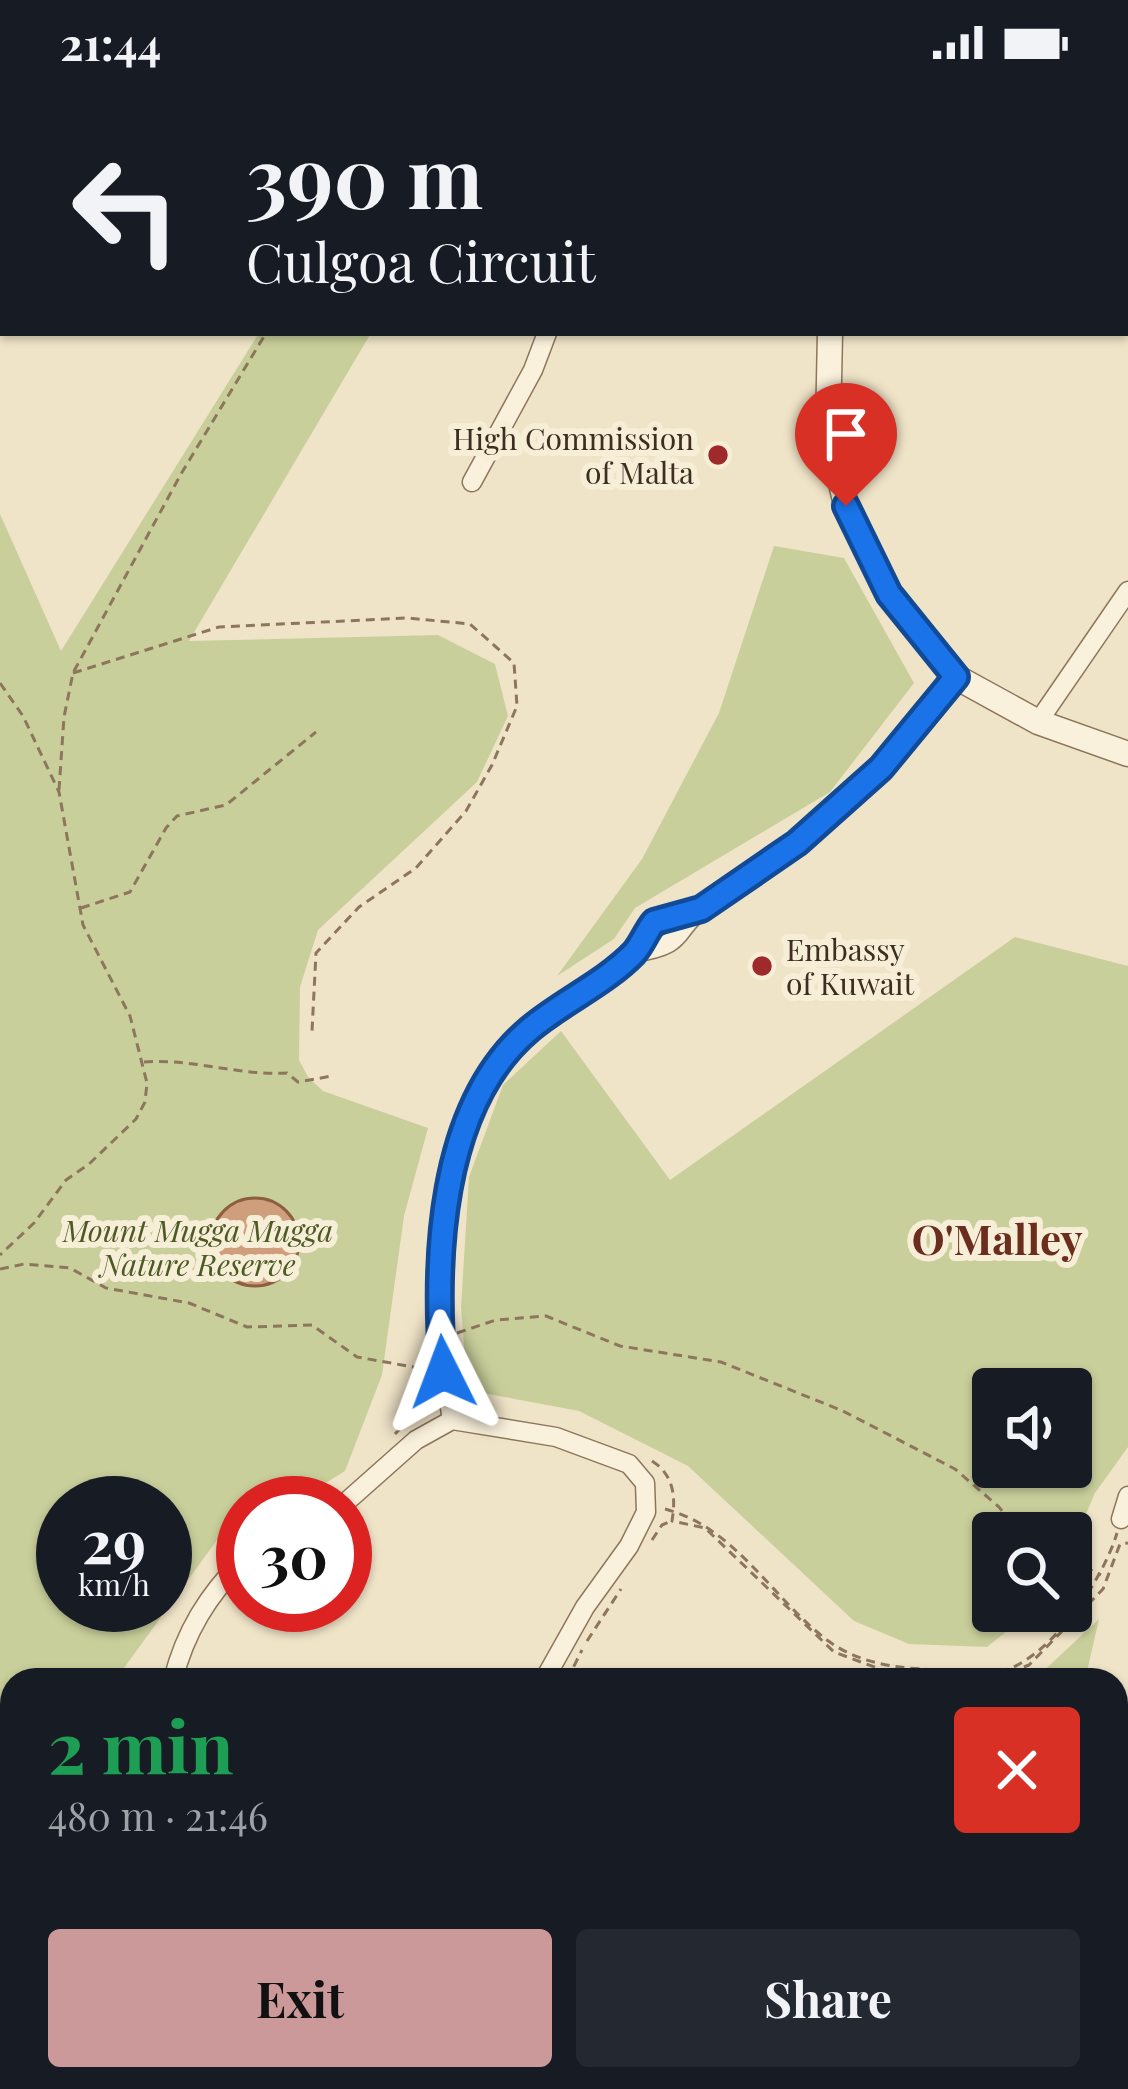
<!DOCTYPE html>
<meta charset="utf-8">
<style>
body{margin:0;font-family:"Playfair Display",serif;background:#242831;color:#f1f3f6;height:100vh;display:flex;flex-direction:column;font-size:45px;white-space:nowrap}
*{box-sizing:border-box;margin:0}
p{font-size:39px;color:#9ea1a6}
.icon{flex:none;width:66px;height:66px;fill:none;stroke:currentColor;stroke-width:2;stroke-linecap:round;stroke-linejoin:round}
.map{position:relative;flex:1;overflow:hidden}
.panel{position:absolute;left:0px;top:1584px;width:1128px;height:423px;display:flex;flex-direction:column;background:#171b24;border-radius:36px 36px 0 0;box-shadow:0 3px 9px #0004}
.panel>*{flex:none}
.banner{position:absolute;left:0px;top:0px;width:1128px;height:252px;box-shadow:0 3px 9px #0004;background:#171b24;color:#f1f3f6;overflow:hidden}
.fabs{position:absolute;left:972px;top:1284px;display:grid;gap:24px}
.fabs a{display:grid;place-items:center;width:120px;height:120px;border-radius:12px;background:#171b24;box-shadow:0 3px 9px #0004;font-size:60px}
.speed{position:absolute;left:36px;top:1392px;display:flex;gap:24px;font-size:60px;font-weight:700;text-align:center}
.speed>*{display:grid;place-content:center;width:156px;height:156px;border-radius:50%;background:#171b24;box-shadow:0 3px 9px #0004;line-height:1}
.speed small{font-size:30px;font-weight:400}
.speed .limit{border:18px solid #d22;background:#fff;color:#111}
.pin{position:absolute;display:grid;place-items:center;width:102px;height:102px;color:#fff;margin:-123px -51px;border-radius:50% 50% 50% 0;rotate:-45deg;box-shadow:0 0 12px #0007}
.pin .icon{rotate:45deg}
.me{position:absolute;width:132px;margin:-66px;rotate:357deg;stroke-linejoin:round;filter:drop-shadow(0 0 9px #0008)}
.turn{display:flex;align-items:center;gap:42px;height:252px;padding:0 48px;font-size:54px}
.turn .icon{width:156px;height:156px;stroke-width:2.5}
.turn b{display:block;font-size:84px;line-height:102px}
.round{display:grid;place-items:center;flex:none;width:126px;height:126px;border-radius:12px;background:#242831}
.head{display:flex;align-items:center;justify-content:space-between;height:204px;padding:0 48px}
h1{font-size:72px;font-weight:700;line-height:90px;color:#1e9e55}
.cta{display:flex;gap:24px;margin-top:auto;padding:24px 48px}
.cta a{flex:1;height:138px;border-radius:12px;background:#cc999b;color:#111;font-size:48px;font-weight:700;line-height:138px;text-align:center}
.cta a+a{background:#242831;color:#f1f3f6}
.status{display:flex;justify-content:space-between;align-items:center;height:84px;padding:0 60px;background:#171b24;direction:ltr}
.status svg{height:33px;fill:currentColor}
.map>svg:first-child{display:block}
</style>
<div class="status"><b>21:44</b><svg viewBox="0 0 49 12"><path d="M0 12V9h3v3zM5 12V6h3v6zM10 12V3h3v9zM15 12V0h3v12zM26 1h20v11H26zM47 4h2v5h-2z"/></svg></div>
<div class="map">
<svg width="1128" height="2005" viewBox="0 0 1128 2005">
<rect width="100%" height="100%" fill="#f0e4c8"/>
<g fill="#c9cf9b" fill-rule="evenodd">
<path d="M 259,249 L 371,249 L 189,557 L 438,551 L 495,580 L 508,632 L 477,698 L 318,846 L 300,903 L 299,976 L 308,993 L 323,1007 L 428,1044 L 404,1132 L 382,1291 L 345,1387 L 293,1419 L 243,1419 L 243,1444 L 217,1456 L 124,1584 L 122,1596 L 12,1596 L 12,1995 L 87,1995 L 85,2005 L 0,2005 L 0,430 L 61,567 ZM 165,1419 L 165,1521 L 63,1521 L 63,1419 Z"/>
<path d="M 774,462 L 844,474 L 914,599 L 830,708 L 635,824 L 614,855 L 557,892 L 642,775 L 719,629 Z"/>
<path d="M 1015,853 L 1128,882 L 1128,1363 L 1095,1409 L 1071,1465 L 1071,1449 L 993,1449 L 993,1527 L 1032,1527 L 987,1563 L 909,1560 L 854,1537 L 688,1382 L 579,1327 L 488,1310 L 467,1299 L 461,1223 L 469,1093 L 503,1001 L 561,947 L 670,1096 ZM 1071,1305 L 1071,1383 L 993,1383 L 993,1305 Z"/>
<path d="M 1099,1535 L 1085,1596 L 1034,1596 Z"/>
<path d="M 1116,1681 L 1128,1705 L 1128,1948 L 1116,1949 Z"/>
</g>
<circle fill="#cf9f7d" stroke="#8d5f41" stroke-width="3" cx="255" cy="1158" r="44"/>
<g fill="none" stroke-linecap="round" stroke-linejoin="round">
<g stroke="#8d765c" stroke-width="21">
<g id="minor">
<path d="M 37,0 L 37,3"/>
<path d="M 644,3 L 645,0"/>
<path d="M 472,398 L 533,286 L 547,249"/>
<path d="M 1038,638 L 1128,507"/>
<path d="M 633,869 C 690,860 670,848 706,821 C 736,799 768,782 797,759 C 858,711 907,653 956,593"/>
<path d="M 452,1336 C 430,1215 428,1033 529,945 C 561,917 605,900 634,869 C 642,860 646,848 654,838 L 701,825"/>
<path d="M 345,1419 L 416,1356 L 452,1336 L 556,1353 L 629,1380 L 645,1399 L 646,1428 L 629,1462 L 585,1523 L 544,1596"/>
<path d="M 1121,1435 L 1128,1412"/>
<path d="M 173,1596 C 185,1548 208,1511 243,1476"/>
<path d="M 1116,1972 L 1128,1972"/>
<path d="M 145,2005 L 148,1995"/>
<path d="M 452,2005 L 457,1995"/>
<path d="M 693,2005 L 697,1995"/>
<path d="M 909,2005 L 911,1995"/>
</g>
</g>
<g stroke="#8d765c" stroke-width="27">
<g id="tertiary">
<path d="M 681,0 L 704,3"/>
<path d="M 734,3 L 737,0"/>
<path d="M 836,3 L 836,0"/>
<path d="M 830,249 L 828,344 L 846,421 L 889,510 L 956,593 L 1038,638 L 1128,670"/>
</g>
</g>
<g stroke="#8d765c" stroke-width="3" stroke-dasharray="9 6" stroke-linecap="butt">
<path d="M 426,3 L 428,0"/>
<path d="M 1125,119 L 1128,120"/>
<path d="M 73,589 L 219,543 L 407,534 L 470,540 L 514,579 L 517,622 L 492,681 L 466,727 L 416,784 L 359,823 L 316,869 L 312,947"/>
<path d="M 0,599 L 23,632 L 59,708 L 83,841 L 130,932 L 147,999 L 145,1018 L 136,1035 L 89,1080 L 66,1096 L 34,1139 L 0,1171"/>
<path d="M 59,706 L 64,633 L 73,589 L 181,390 L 266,249"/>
<path d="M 81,824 L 130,808 L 166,744 L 177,732 L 226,721 L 316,648"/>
<path d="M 144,978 C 191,974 239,992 287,989 L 298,998 L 332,992"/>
<path d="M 0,1185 L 24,1180 L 70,1184 L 106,1204 L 189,1219 L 247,1243 L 312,1241 L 357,1273 L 430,1286"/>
<path d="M 457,1249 L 496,1236 L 546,1232 L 620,1262 L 721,1278 L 843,1327 L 955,1385 L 999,1423 L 1019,1449"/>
<path d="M 395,1350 L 416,1328 L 434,1322"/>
<path d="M 652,1377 C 674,1391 676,1413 672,1437 L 705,1444 L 834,1568 L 888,1588 L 994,1596"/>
<path d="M 310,1419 L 331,1409"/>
<path d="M 665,1425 C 735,1443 772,1514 827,1556 C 855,1577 888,1583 922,1585 C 945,1587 972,1593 995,1589 C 1048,1580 1103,1496 1117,1449"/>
<path d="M 652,1456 L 662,1441 L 669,1438"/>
<path d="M 1071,1476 L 1101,1491"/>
<path d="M 587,1557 L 621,1505"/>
<path d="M 996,1594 L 1029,1581 L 1103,1505 L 1120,1460 L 1128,1459"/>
<path d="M 567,1596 L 582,1566"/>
<path d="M 1116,1728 L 1123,1734 L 1116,1747"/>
<path d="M 1096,1995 L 1128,2001"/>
<path d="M 473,2005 L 476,1995"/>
</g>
<use href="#minor" stroke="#faf1dc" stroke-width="18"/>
<use href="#tertiary" stroke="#faf1dc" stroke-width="24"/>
</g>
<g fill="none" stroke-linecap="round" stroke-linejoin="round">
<g stroke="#114b97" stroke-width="30">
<path id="route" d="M 443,1288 C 434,1179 438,1022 530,945 C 562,918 605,899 634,869 C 642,860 646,848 654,838 L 701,825 L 797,759 L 881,684 L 956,593 L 889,510 L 846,422"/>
</g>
<use href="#route" stroke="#1a73e8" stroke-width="21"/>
</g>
<g fill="#9e2a2b" stroke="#f7eed8" stroke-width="4.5">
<circle cx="718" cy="371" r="12"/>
<circle cx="762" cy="882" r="12"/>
</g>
<g text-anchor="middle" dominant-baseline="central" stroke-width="12" stroke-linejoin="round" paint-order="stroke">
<g font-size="30" fill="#3d2e20" stroke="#f7eed8" text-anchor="end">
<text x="694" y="354">High Commission<tspan x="694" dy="34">of Malta</tspan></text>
<text x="786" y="865" text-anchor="start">Embassy<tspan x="786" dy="34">of Kuwait</tspan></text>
</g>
<g font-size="30" font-style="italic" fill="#4d5a26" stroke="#f7eed8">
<text x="198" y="1146">Mount Mugga Mugga<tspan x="198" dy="34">Nature Reserve</tspan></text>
</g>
<g font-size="42" font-weight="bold" fill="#6b2e1e" stroke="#f7eed8">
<text x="997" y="1154">O'Malley</text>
</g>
</g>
</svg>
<div class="fabs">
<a><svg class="icon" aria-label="sound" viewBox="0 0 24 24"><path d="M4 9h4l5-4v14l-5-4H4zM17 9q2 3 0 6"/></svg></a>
<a><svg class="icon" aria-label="search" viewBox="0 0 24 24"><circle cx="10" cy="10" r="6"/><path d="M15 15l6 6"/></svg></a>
</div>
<div class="speed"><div>29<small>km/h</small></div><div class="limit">30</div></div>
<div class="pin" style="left:846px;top:422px;background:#d93025"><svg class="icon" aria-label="arrive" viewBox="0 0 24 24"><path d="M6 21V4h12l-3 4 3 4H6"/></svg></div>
<svg class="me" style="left:443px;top:1288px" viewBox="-20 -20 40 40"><path d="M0-17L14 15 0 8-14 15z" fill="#1a73e8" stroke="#fff" stroke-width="4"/></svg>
<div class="banner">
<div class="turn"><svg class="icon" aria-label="left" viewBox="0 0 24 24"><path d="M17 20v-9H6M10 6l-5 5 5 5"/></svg><div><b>390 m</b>Culgoa Circuit</div></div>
</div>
<section class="panel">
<div class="head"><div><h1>2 min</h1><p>480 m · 21:46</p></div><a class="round" style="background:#d93025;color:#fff"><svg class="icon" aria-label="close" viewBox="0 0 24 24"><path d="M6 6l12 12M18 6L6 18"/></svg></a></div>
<div class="cta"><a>Exit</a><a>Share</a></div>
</section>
</div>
